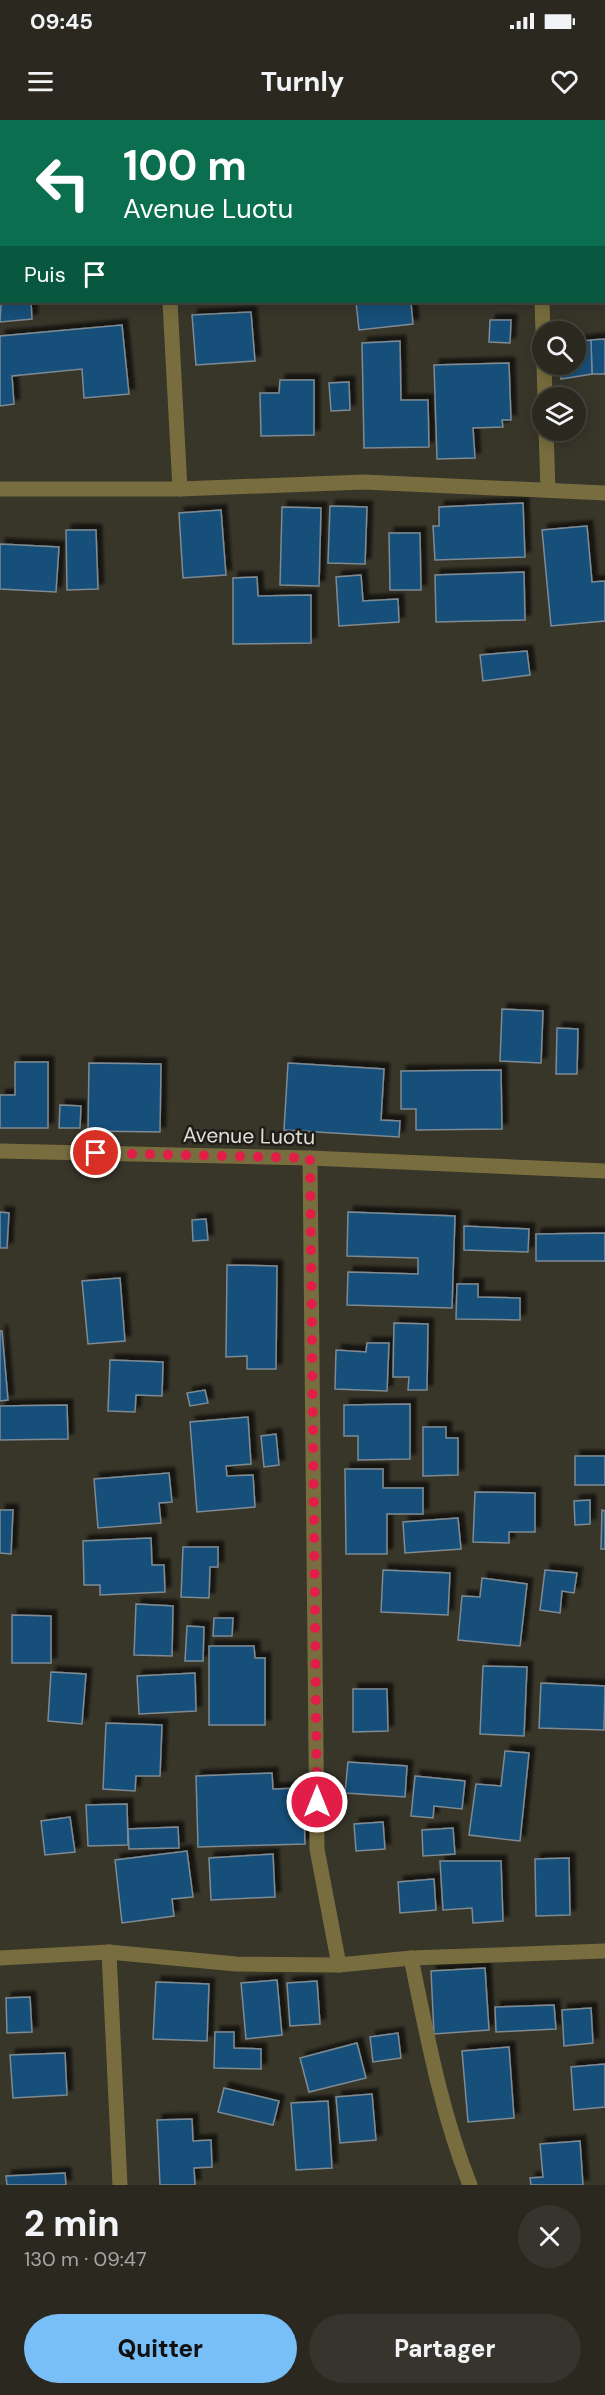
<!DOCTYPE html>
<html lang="fr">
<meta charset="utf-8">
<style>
body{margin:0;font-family:"DM Sans",sans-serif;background:#36342c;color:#f1f3f6;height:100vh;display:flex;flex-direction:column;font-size:22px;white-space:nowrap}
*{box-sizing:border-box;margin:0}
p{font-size:20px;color:#a5a6a4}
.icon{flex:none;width:33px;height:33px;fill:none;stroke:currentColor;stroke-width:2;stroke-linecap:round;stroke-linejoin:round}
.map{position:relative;height:2065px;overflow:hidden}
.side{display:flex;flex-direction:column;background:#2a281f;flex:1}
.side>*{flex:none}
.banner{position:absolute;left:0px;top:0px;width:606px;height:183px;box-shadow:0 3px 15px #0003,0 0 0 2px #46443d;background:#0b6e4f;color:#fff;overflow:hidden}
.controls{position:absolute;left:532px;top:201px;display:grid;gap:12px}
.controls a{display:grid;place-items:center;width:54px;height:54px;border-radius:50%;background:#2a281f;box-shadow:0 3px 15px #0003,0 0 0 2px #46443d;font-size:30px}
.pin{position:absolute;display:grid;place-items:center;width:51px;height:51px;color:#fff;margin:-26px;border:3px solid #fff;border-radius:50%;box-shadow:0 2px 6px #0007}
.me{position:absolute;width:66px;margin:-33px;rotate:0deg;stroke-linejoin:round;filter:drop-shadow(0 0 4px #0008)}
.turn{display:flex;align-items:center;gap:21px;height:126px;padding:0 24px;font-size:27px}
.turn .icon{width:78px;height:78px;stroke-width:2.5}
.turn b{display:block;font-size:42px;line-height:51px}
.then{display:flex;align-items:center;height:57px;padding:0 24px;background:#0003;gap:12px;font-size:22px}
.round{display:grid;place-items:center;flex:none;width:63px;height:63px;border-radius:32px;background:#36342c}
.overview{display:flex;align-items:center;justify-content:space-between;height:102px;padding:0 24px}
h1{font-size:36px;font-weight:800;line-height:45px}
.action{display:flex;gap:12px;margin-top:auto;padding:12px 24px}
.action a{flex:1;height:69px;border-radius:36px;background:#78bff7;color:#111;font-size:24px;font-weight:800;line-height:69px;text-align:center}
.action a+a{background:#36342c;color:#f1f3f6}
.status{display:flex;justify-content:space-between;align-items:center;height:42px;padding:0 30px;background:#2a281f;direction:ltr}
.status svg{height:16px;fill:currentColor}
header{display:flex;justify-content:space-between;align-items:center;height:78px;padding:0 24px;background:#2a281f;font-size:27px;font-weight:800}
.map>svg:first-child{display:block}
</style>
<div class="status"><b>09:45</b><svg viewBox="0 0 49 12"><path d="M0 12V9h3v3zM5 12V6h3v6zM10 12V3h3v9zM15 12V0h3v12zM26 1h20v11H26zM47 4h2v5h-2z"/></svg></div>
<header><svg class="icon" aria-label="menu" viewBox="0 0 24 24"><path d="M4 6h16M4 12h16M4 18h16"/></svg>Turnly<svg class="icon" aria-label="heart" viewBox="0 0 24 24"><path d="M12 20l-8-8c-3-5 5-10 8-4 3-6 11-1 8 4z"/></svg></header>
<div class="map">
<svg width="605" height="2065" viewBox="0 0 605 2065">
<defs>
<filter id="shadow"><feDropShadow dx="5.5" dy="-5.5" stdDeviation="1.5" flood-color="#0009"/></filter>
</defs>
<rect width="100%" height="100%" fill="#383529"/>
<g fill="#165079" stroke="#7e8a94" stroke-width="1.5" filter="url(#shadow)">
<path d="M 0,0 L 28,2 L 2,2 L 0,54 Z"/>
<path d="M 2,167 L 2,182 L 31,182 L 32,199 L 0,202 Z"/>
<path d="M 356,182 L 393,182 L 393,184 L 411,183 L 413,204 L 359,210 Z"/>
<path d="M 251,192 L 255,241 L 196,245 L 192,195 Z"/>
<path d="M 490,200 L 511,200 L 510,223 L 489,222 Z"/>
<path d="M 122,205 L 129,274 L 84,278 L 82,249 L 12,256 L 14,284 L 0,286 L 0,216 Z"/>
<path d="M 605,219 L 605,254 L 592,254 L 591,220 Z"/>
<path d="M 591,220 L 592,254 L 561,259 L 561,244 L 576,244 L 576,222 Z"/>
<path d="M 400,221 L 401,280 L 428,280 L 429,327 L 364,328 L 362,223 Z"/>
<path d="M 509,243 L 511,300 L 502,300 L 503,307 L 473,308 L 475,338 L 437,339 L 434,245 Z"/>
<path d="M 280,260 L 314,260 L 314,315 L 261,316 L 260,273 L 279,273 Z"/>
<path d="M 349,262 L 350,290 L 331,291 L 329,263 Z"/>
<path d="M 523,383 L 525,437 L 435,440 L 433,406 L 439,406 L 439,387 Z"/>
<path d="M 330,386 L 367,387 L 365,444 L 328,443 Z"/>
<path d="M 282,387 L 321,388 L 319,466 L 280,465 Z"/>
<path d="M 221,390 L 226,455 L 183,458 L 179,393 Z"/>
<path d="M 587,406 L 592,462 L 605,461 L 605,501 L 551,506 L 542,410 Z"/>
<path d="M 66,410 L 96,410 L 98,469 L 67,470 Z"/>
<path d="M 389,413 L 420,413 L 421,470 L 390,470 Z"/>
<path d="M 0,424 L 59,427 L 56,472 L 0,469 Z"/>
<path d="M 524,452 L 525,500 L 436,502 L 435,455 Z"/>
<path d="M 361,455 L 363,481 L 398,479 L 399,502 L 339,506 L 336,457 Z"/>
<path d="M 257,457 L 258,476 L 311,475 L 311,523 L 233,524 L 233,458 Z"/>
<path d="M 527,531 L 530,555 L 483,561 L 480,535 Z"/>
<path d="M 502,889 L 543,891 L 541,943 L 500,941 Z"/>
<path d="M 557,908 L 578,909 L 577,954 L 556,954 Z"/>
<path d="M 15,942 L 48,942 L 48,1008 L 0,1008 L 0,975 L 15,975 Z"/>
<path d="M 89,943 L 161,944 L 160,1012 L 88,1011 Z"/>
<path d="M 288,943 L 384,949 L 381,1000 L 400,1001 L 399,1017 L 284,1010 Z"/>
<path d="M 501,950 L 502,1009 L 416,1010 L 416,989 L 401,989 L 401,951 Z"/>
<path d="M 60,985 L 81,986 L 80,1008 L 59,1008 Z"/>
<path d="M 0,1092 L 9,1093 L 7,1128 L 0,1128 Z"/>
<path d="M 348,1092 L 455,1096 L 452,1188 L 347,1185 L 348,1152 L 418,1154 L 418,1138 L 347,1136 Z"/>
<path d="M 206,1099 L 208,1120 L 193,1121 L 192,1100 Z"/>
<path d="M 464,1106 L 529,1109 L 528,1132 L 464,1130 Z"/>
<path d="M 605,1113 L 605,1141 L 536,1141 L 536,1114 Z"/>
<path d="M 227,1145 L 277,1146 L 276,1249 L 247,1249 L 247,1236 L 226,1237 Z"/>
<path d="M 120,1158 L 125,1221 L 88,1224 L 82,1161 Z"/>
<path d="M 457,1164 L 478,1164 L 478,1177 L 520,1178 L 520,1200 L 456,1199 Z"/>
<path d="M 394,1203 L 428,1204 L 427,1270 L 408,1270 L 409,1257 L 393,1257 Z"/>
<path d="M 0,1211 L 2,1211 L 8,1280 L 0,1281 Z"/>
<path d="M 367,1223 L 389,1223 L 387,1271 L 335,1269 L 336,1230 L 366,1232 Z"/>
<path d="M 110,1240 L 163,1242 L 162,1276 L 136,1275 L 135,1292 L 108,1291 Z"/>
<path d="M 205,1270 L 208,1283 L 190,1286 L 187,1273 Z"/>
<path d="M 410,1284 L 410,1339 L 358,1340 L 358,1316 L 344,1316 L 344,1285 Z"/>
<path d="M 67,1285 L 68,1319 L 0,1320 L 0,1286 Z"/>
<path d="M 248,1297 L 251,1344 L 226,1346 L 227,1356 L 253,1355 L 255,1387 L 197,1392 L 190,1302 Z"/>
<path d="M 423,1307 L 446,1307 L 446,1318 L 458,1318 L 458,1355 L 423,1356 Z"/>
<path d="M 276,1314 L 279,1345 L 264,1347 L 261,1316 Z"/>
<rect x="575" y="1336" width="30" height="29"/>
<path d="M 345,1349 L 383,1349 L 383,1368 L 423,1368 L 423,1394 L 387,1394 L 387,1434 L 346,1434 Z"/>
<path d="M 169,1353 L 172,1382 L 159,1383 L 161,1403 L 98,1408 L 94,1359 Z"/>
<path d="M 475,1372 L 535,1373 L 535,1412 L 509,1412 L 509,1423 L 473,1422 Z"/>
<path d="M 590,1380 L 590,1404 L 575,1405 L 574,1381 Z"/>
<path d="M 0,1390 L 13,1390 L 11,1434 L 0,1433 Z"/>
<path d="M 602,1390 L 605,1391 L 605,1429 L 601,1429 Z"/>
<path d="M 458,1398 L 461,1429 L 405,1433 L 403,1402 Z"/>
<path d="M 151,1418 L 152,1445 L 164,1445 L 165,1472 L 100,1475 L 100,1465 L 84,1465 L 83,1421 Z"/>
<path d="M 183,1427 L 218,1427 L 218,1447 L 210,1447 L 209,1478 L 181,1477 Z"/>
<path d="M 383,1450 L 450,1453 L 448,1495 L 381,1492 Z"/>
<path d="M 545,1450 L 577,1453 L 574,1473 L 562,1471 L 560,1493 L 540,1490 Z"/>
<path d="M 482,1458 L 527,1464 L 520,1526 L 458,1520 L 462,1476 L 480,1477 Z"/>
<path d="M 136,1484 L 173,1486 L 172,1536 L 134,1535 Z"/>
<path d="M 12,1495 L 51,1496 L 51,1543 L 12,1543 Z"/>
<path d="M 214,1498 L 233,1498 L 232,1516 L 213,1516 Z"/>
<path d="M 187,1506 L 204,1507 L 203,1541 L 185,1541 Z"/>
<path d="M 209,1526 L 254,1526 L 255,1538 L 265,1538 L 265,1605 L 209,1605 Z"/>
<path d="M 483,1546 L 527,1547 L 524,1616 L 480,1614 Z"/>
<path d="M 51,1552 L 86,1554 L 82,1604 L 48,1601 Z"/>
<path d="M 195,1553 L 196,1591 L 139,1594 L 137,1556 Z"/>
<path d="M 541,1563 L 605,1566 L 604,1610 L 539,1608 Z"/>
<path d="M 353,1569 L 387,1569 L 388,1611 L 353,1612 Z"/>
<path d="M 106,1603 L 162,1605 L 160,1656 L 136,1656 L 135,1671 L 103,1669 Z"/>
<path d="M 505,1631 L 529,1633 L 520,1721 L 469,1715 L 476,1664 L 501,1666 Z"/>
<path d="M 348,1642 L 407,1646 L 405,1677 L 345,1673 Z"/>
<path d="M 272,1653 L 273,1669 L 303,1668 L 305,1724 L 198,1727 L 196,1656 Z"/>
<path d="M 415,1656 L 465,1661 L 462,1689 L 434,1686 L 433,1698 L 411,1696 Z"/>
<path d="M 127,1684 L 128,1725 L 88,1726 L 86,1685 Z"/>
<path d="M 70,1697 L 75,1732 L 45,1735 L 41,1701 Z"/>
<path d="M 383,1702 L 385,1729 L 356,1731 L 354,1704 Z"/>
<path d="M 178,1707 L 179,1728 L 129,1729 L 128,1709 Z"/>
<path d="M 453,1708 L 455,1734 L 423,1736 L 422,1710 Z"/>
<path d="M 187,1731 L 193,1777 L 172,1779 L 174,1796 L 122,1803 L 115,1740 Z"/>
<path d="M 273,1734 L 275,1777 L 211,1780 L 209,1738 Z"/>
<path d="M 569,1738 L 570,1795 L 536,1796 L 535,1739 Z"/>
<path d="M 440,1741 L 501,1741 L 503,1801 L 473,1803 L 472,1788 L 443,1790 Z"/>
<path d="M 434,1759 L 436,1790 L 400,1793 L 398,1762 Z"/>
<path d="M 485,1848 L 489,1910 L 434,1914 L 431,1851 Z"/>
<path d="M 277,1860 L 282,1915 L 246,1919 L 241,1863 Z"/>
<path d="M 317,1861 L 320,1904 L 290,1906 L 287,1863 Z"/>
<path d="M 156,1862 L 209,1864 L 207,1921 L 153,1919 Z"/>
<path d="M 30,1877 L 32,1912 L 7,1913 L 6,1878 Z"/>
<path d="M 554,1885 L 556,1909 L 496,1912 L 495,1887 Z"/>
<path d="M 591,1888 L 593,1923 L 564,1926 L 562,1890 Z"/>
<path d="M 215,1912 L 234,1912 L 234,1928 L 261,1929 L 261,1949 L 214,1948 Z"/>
<path d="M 398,1913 L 401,1938 L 373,1942 L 370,1917 Z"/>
<path d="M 357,1923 L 366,1958 L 309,1972 L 300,1938 Z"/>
<path d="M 509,1927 L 514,1998 L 468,2002 L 462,1931 Z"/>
<path d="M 65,1933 L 67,1975 L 13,1978 L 10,1935 Z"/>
<path d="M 605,1944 L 605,1987 L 574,1990 L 571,1947 Z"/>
<path d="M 224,1968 L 279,1981 L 273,2005 L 218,1992 Z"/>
<path d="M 372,1974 L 376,2020 L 340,2023 L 336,1977 Z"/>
<path d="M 328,1981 L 332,2048 L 296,2050 L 291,1983 Z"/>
<path d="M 192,1999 L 193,2021 L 211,2020 L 212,2047 L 194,2048 L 195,2065 L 160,2065 L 157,2000 Z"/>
<path d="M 580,2021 L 583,2065 L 531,2065 L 530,2058 L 543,2057 L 540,2024 Z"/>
<path d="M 65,2053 L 66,2065 L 7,2065 L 6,2056 Z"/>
</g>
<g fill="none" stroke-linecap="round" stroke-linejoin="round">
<g stroke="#776d3e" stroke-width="15">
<path d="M 158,0 L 158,2"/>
<path d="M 536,0 L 536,2"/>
<path d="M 170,182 L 180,369"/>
<path d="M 542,182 L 543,212"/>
<path d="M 544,244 L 545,278"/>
<path d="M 546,310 L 548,370"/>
<path d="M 0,369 L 180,369 L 364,362 L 605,373"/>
<path d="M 0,1031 L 310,1038 L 605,1051"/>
<path d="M 310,1038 L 317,1729 L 339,1845"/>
<path d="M 109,1832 L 120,2065"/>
<path d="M 0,1838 L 109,1832 L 236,1844 L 339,1845 L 411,1838 L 605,1831"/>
<path d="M 411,1838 C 427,1915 441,1992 470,2065"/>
</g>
</g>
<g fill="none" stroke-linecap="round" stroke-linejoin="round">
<path stroke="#e11d48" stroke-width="10" stroke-dasharray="0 18" d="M 96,1033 L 310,1038 L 317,1682"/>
</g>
<g text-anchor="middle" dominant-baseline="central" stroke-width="5" stroke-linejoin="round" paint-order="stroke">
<g font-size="21" fill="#e0dfd7" stroke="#1e1d17">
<text transform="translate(249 1016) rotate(1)">Avenue Luotu</text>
</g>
</g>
</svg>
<div class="controls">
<a><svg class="icon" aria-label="search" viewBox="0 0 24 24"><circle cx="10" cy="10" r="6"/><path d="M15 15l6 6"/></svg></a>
<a><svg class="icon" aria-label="layers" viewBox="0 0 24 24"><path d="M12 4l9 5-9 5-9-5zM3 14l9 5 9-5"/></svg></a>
</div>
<div class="pin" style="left:96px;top:1033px;background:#d93025"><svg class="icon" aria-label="arrive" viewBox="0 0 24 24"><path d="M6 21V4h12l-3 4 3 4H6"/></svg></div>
<svg class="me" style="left:317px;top:1682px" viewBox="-20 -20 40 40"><circle r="17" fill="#e11d48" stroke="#fff" stroke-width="3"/><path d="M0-11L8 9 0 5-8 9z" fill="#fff"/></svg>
<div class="banner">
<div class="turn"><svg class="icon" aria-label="left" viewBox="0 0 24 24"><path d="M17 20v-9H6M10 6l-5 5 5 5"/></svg><div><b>100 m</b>Avenue Luotu</div></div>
<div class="then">Puis<svg class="icon" aria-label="arrive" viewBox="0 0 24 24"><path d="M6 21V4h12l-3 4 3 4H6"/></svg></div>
</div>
</div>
<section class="side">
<div class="overview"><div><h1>2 min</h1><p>130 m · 09:47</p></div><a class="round"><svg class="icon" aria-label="close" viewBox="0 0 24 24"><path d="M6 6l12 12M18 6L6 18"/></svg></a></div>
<div class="action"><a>Quitter</a><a>Partager</a></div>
</section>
